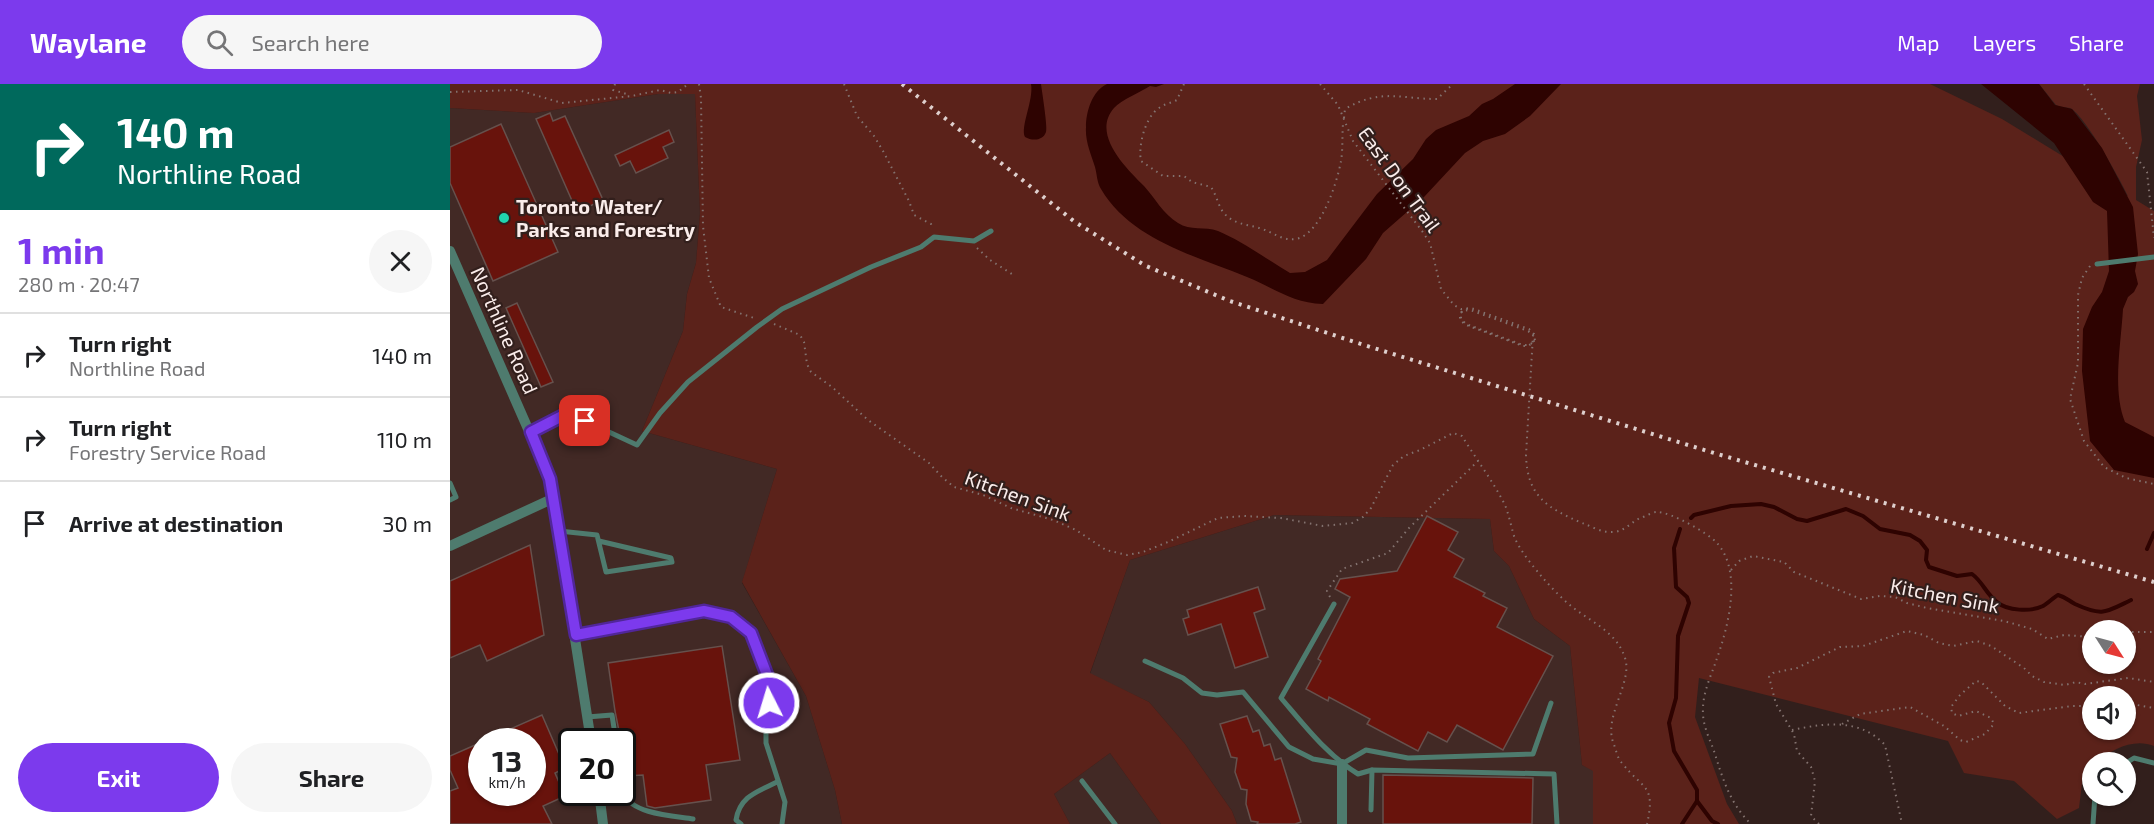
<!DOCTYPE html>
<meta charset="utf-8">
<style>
body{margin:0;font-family:"Exo 2",sans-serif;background:#f6f6f6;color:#202124;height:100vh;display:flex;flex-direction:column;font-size:22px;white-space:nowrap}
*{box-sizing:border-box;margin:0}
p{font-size:20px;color:#757577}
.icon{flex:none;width:33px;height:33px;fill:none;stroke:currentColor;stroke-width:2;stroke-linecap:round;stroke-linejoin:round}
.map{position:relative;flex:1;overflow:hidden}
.panel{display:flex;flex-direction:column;background:#fff;width:450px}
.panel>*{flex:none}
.top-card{background:#00695c;color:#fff;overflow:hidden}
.needle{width:39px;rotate:126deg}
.controls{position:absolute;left:1632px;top:536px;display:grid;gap:12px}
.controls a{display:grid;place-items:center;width:54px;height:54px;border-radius:50%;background:#fff;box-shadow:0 2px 4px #0004;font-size:30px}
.speed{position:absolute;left:18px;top:644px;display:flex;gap:12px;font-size:30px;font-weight:700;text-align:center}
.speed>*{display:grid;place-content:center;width:78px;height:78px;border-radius:50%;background:#fff;box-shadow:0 2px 4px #0004;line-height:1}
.speed small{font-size:15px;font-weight:400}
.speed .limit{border:3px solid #111;border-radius:9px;background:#fff;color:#111}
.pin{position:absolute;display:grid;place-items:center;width:51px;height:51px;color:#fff;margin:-26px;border-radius:12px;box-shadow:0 3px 9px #0006}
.me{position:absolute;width:66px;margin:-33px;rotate:355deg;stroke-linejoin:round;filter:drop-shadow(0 0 4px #0008)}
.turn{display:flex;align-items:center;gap:21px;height:126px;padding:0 18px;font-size:27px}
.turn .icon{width:78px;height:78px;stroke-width:2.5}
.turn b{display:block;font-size:42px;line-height:51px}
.round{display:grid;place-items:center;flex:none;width:63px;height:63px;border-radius:32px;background:#f6f6f6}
.summary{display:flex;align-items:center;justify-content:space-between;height:102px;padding:0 18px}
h1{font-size:36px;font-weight:700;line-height:45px;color:#7c3aed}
.action{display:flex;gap:12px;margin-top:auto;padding:12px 18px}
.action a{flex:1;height:69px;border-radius:36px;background:#7c3aed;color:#fff;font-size:24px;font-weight:700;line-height:69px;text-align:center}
.action a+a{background:#f6f6f6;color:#202124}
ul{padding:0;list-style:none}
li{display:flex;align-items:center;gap:18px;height:84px;padding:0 18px;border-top:2px solid #e0e0e0}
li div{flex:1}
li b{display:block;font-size:22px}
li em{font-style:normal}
header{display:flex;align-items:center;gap:36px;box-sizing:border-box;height:84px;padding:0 30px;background:#7c3aed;color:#fff}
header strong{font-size:28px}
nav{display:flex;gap:33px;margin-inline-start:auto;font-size:21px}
.search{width:420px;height:54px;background:#f6f6f6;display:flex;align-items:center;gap:15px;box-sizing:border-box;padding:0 21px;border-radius:33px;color:#757577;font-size:22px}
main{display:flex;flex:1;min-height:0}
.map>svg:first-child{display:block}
</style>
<header>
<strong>Waylane</strong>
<div class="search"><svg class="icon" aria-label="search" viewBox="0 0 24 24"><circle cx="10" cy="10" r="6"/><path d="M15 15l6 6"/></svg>Search here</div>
<nav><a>Map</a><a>Layers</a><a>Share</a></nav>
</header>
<main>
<section class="panel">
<div class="top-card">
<div class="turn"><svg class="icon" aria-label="right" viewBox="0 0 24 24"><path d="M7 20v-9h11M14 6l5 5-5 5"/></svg><div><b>140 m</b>Northline Road</div></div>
</div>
<div class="summary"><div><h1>1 min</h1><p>280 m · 20:47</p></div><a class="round"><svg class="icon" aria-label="close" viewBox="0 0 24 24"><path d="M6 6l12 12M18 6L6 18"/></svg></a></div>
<ul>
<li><svg class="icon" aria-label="right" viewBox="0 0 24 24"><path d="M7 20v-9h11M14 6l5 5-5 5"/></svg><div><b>Turn right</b><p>Northline Road</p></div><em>140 m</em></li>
<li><svg class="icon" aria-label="right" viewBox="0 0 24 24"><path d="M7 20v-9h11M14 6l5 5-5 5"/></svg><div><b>Turn right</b><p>Forestry Service Road</p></div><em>110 m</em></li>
<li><svg class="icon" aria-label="arrive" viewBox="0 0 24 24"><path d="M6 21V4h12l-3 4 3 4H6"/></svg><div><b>Arrive at destination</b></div><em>30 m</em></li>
</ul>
<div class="action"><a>Exit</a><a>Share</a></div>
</section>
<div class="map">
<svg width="1704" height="740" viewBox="0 0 1704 740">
<rect width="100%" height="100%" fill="#321f1c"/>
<g fill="#422925" fill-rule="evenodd">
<path d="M 208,10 L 245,10 L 250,129 L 246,179 L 237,210 L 233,247 L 192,347 L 327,385 L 292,499 L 356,612 L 385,706 L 392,740 L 0,740 L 0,24 L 84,29 ZM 32,657 L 82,657 L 82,708 L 32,708 ZM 122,657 L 172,657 L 172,708 L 122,708 Z"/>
<path d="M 824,431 L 1040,435 L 1044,467 L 1059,482 L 1084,535 L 1120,562 L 1132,681 L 1143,686 L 1143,740 L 787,740 L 782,727 L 735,660 L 699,618 L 640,590 L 680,476 Z"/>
<path d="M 660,669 L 711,740 L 620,740 L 604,710 Z"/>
</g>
<path fill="#5b221a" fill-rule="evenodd" d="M 0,0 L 1480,0 L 1552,35 L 1678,112 C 1670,95 1634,30 1620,24 C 1615,23 1610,23 1606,21 L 1589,0 L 1690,0 L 1687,12 L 1692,56 L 1686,83 L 1686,116 L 1704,127 L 1704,662 C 1684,654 1662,665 1647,678 L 1642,678 L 1642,682 L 1633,691 L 1629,724 L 1607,735 L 1564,697 L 1514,689 L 1498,657 L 1249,594 L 1245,633 L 1277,720 L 1289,740 L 1143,740 L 1143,687 L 1132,681 L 1120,562 L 1084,535 L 1059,482 L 1044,467 L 1040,435 L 824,431 L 680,476 L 640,589 L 699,618 L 735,660 L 782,727 L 787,740 L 711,740 L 660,669 L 604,710 L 620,740 L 392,740 L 385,706 L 356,612 L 292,498 L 327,385 L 192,347 L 233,247 L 237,210 L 246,179 L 250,129 L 245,10 L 208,10 L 84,29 L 0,24 ZM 1642,546 L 1676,546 L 1676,579 L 1642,579 ZM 1642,612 L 1676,612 L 1676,645 L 1642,645 Z"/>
<g fill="#2e0301">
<path d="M 581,0 L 591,0 C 592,8 598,44 596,48 C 593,57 582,57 575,53 C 570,43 584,16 581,0 Z"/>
<path d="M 657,0 L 714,0 L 706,3 L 700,2 C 691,8 671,16 664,24 C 641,50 676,84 694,102 C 705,114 713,130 728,139 C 740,147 755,142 768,147 C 792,157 818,176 840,189 L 855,188 L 877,176 L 927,110 L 963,75 L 976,55 L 986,46 L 1019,32 L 1032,20 L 1043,15 L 1065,0 L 1111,0 L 1080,32 L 1055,50 L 1033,57 L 1015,69 L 974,113 L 933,149 L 916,175 L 873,220 C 842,219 824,204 797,193 C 746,172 681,156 651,105 C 647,99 647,90 645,83 C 641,70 635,57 636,43 C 636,28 642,7 657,0 Z"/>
<path d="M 1531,0 L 1589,0 L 1605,21 L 1622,25 L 1652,64 L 1683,123 L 1688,170 L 1685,187 L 1688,200 L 1684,208 L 1678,213 L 1673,225 C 1671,260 1662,306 1675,338 L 1704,353 L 1704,394 L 1664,386 L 1640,357 L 1632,287 L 1633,245 L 1642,223 L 1652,208 L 1659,187 L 1657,127 L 1643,118 L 1604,59 Z"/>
</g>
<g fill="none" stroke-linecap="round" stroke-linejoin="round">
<g stroke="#2e0301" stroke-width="4">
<path d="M 1241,434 L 1244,431 L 1281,422 L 1311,420 L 1324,423 L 1347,435 L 1357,437 L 1396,425 L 1413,432 L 1430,445 L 1460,451 L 1470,457 L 1477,466 L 1476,476 L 1479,483 L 1507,492 L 1522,490 C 1533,498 1536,510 1547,518 C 1557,527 1581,528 1593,522 C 1598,519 1603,514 1608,511 C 1616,513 1619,517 1625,520 C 1653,533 1656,528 1681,516"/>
<path d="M 1230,445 L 1224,464 L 1226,503 L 1237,513 L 1239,519 L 1228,552 L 1226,614 L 1219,639 L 1224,667 L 1247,706 L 1247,717 L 1232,740"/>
<path d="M 1697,465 L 1704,449"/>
<path d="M 1247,717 L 1262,737 L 1268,740"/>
</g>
</g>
<g fill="#68130c" stroke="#66514d" stroke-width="1.5">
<path d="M 100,29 L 103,37 L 115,32 L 153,116 L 127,128 L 86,35 Z"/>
<path d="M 51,40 L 108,168 L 43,197 L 0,99 L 0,63 Z"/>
<path d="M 219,46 L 224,58 L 213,63 L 218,74 L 186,89 L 180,77 L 170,82 L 165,71 Z"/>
<path d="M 67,219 L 103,298 L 91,303 L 56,224 Z"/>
<path d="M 977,432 L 1008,448 L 998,466 L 1014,475 L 1004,493 L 1035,509 L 1033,512 L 1057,524 L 1047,543 L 1103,572 L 1053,666 L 1007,641 L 997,658 L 978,648 L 968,667 L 917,640 L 920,635 L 879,613 L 878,617 L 856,605 L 871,577 L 868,575 L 900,513 L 885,505 L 890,495 L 947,487 Z"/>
<path d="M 80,461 L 94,551 L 37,577 L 30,561 L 0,574 L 0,497 Z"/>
<path d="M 808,503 L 815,525 L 804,529 L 818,573 L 785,584 L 771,540 L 738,551 L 733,535 L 739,533 L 737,526 Z"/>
<path d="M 272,562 L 290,676 L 256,681 L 261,716 L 205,724 L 197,722 L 193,691 L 175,692 L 172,657 L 171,657 L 165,627 L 158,579 Z"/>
<path d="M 92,631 L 115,684 L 105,689 L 115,712 L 93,722 L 102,740 L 0,740 L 0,707 L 8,704 L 0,686 L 0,672 L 32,658 L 32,708 L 82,708 L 82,657 L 33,657 Z"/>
<path d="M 797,632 L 803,648 L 809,646 L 814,662 L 820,660 L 825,676 L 831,674 L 851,738 L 845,740 L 807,740 L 808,738 L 801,737 L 796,720 L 797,706 L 791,705 L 785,688 L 787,674 L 781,673 L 770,640 Z"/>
<path d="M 933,691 L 1083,694 L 1082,740 L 933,740 Z"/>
</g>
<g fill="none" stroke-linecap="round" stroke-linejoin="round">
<g stroke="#83726f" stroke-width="2" stroke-dasharray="1.5 4.5" stroke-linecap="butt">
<path d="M 165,0 L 163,6 L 180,11"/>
<path d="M 249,0 L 251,14 L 253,142 L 259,194 L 271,223 L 304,234"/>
<path d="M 394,0 L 407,32 L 424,52 L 433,67 L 459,117 L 464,131 L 481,140 L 482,145"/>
<path d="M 734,0 L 727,16 C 721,19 714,20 709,24 C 695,33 688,62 691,77 L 713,92 L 734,92 L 742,98 L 761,103 C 766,110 768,121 773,128 C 784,142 801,140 815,146 C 825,150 834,157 846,155 C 871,150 887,99 891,77 C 893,65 892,52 893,40"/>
<path d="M 870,0 L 888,21 L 903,57 L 972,147 L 980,159 L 991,205 L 1004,221 L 1011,225 L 1021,224 L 1079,245 L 1084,250 L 1085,257 L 1079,261 L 1073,261 L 1016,240 L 1011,235 L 1011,229 C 1014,225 1016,225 1021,225 L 1078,247 L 1083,250 L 1084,258 L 1078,262 L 1073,262 L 1016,241 L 1010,236 L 1010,229 C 1014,227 1016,226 1020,226 L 1078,247 L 1083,251 L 1076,371 C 1077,412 1097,424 1132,439 C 1141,442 1152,449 1162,448 C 1174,448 1180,439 1190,434 C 1195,433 1202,428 1207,428 C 1221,428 1258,449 1267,459 C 1293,488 1278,544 1266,577 C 1261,592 1253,608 1253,625 C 1252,638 1258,652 1263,664 C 1272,692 1279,719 1301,740"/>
<path d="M 1634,0 L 1697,88 L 1704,154"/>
<path d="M 0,8 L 68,6 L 112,19 L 182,12 L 210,6 L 221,9 L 228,8 L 238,0"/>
<path d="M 894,34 L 895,25 C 931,4 950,15 987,15 L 1003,0"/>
<path d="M 527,164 L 540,176 L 565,192"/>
<path d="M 1640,182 L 1632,194 L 1628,211 L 1628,279 L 1620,315 L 1634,357 L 1654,383 L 1676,394 L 1704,400"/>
<path d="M 324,240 L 350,251 L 354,258 L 357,280 L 361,288 L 382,303 L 418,336 L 479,379 L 492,393 L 504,403 L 533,411 L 561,424 L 603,436 L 626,446 L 656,466 L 677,471 L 693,468 L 718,458 L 768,434 L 794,432 L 831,434 L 873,442 L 902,439 L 913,433 L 921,424 L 943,381 L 954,372 L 970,366 L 1003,349 L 1012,352 C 1026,375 1043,397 1055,421 C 1059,431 1061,442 1064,452 C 1070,467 1082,481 1092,493 C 1101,503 1111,514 1121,522 C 1141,538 1167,548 1175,574 C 1183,598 1154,631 1163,658 C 1166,665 1167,674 1172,679 C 1193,706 1206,700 1197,740"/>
<path d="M 1281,486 L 1289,477 L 1303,472 L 1334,478 L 1344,488 L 1411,515 L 1430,512 L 1445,513 L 1457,519 L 1477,524 L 1554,537 L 1582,545 L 1598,555 L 1614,551 L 1642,553"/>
<path d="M 880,513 L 877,507 L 892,485 L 938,469 L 959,444 L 1028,377"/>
<path d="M 1676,548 L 1704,548"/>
<path d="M 1676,619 L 1704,624"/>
<path d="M 1392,640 L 1410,630 L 1460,623 L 1494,642 L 1510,656 L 1516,658 L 1535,650 L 1544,640 L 1541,634 L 1526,627 L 1508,632 L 1502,629 L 1501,623 L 1510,611 L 1526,597 L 1531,598 L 1555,622 L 1569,629 L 1622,622 L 1642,622"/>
<path d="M 1342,646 C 1375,639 1410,634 1435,661 L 1452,740"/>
<path d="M 1369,740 L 1361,732 L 1365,697 L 1361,683 L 1347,667 L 1344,650 L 1326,620 L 1319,593 L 1323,589 L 1347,584 L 1390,563 L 1413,562 L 1457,547 L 1474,551 L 1489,559 L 1503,562 L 1527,557 L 1541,562 L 1574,584 L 1582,592 L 1594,598 L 1615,601 L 1626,598 L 1635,600 L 1678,594 L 1704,598"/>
</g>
<g stroke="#4e7b6e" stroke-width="5">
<path d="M 1647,180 L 1704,173"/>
<path d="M 81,348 L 118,329 L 187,361 L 210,329 L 238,298 L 307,243 L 332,225 L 421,183 L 471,163 L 484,153 L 524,157 L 541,147"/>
<path d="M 0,399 L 6,413 L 0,416"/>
<path d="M 109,447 L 147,451 L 156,488 L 222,478 L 221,474 L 149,457"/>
<path d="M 884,520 L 831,614 C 854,641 877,671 908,690 L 922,686"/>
<path d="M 126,551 L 254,527 L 281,533 L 301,549 L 322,604 L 316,634 L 316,659 L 335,718 L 332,740"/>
<path d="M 695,577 L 733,594 L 752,609 L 767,611 L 793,608 L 839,663 L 863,675 L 892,680 L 916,666 L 958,674 L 1083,670 L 1101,619"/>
<path d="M 137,633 L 162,631 L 166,657"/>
<path d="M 1676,679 L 1684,674 L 1704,679"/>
<path d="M 172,696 C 173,700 173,706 175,711 C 182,730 225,732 243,735"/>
<path d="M 632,697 L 665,740"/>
<path d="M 150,713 L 175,713"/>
<path d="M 921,726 L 922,686 L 1104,690 L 1107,740"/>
<path d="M 291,740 L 286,736 C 290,712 307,708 327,698"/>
<path d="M 1643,740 L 1645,711"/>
</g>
<g stroke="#4e7b6e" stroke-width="10">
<path d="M 0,167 L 100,395 L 141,657"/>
<path d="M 0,462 L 104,414"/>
<path d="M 892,680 L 892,740"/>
<path d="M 149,708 L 153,740"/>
</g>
<path stroke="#decfcd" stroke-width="4" stroke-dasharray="3 6" stroke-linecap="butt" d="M 452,0 L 625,138 L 696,182 L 780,217 L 914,261 L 1264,369 L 1704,498"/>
</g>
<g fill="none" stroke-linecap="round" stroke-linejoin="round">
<g stroke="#51269a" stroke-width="15">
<path id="route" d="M 135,337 L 118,329 L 81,348 L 100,395 L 126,551 L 254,527 L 281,533 L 301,549 L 322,604 L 319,619"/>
</g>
<use href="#route" stroke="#7c3aed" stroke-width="10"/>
</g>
<circle fill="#20d5b0" stroke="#321f1c" stroke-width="2" cx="54" cy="134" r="6"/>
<g text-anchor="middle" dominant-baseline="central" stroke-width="4.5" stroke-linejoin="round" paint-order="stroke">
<g font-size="20" fill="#faecea" stroke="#321f1c">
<text transform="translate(950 95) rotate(54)">East Don Trail</text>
<text transform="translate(55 246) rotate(66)">Northline Road</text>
<text transform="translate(568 411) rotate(20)">Kitchen Sink</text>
<text transform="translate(1495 511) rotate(11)">Kitchen Sink</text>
</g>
<g font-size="20" font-weight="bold" fill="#faecea" stroke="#321f1c" text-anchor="start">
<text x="66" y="122">Toronto Water/<tspan x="66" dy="23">Parks and Forestry</tspan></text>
</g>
</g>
</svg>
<div class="controls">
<a><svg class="needle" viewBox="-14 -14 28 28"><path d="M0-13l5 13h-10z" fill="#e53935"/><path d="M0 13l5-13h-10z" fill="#757577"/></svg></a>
<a><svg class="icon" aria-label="sound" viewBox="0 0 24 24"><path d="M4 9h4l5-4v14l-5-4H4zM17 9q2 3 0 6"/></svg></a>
<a><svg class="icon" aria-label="search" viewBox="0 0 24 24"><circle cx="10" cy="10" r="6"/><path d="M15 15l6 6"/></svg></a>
</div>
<div class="speed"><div>13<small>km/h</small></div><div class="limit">20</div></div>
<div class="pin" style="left:135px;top:337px;background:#d93025"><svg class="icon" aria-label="arrive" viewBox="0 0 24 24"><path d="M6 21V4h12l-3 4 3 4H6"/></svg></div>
<svg class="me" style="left:319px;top:619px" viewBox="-20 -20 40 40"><circle r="17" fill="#7c3aed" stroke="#fff" stroke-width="3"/><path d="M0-11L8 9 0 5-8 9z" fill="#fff"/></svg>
</div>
</main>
